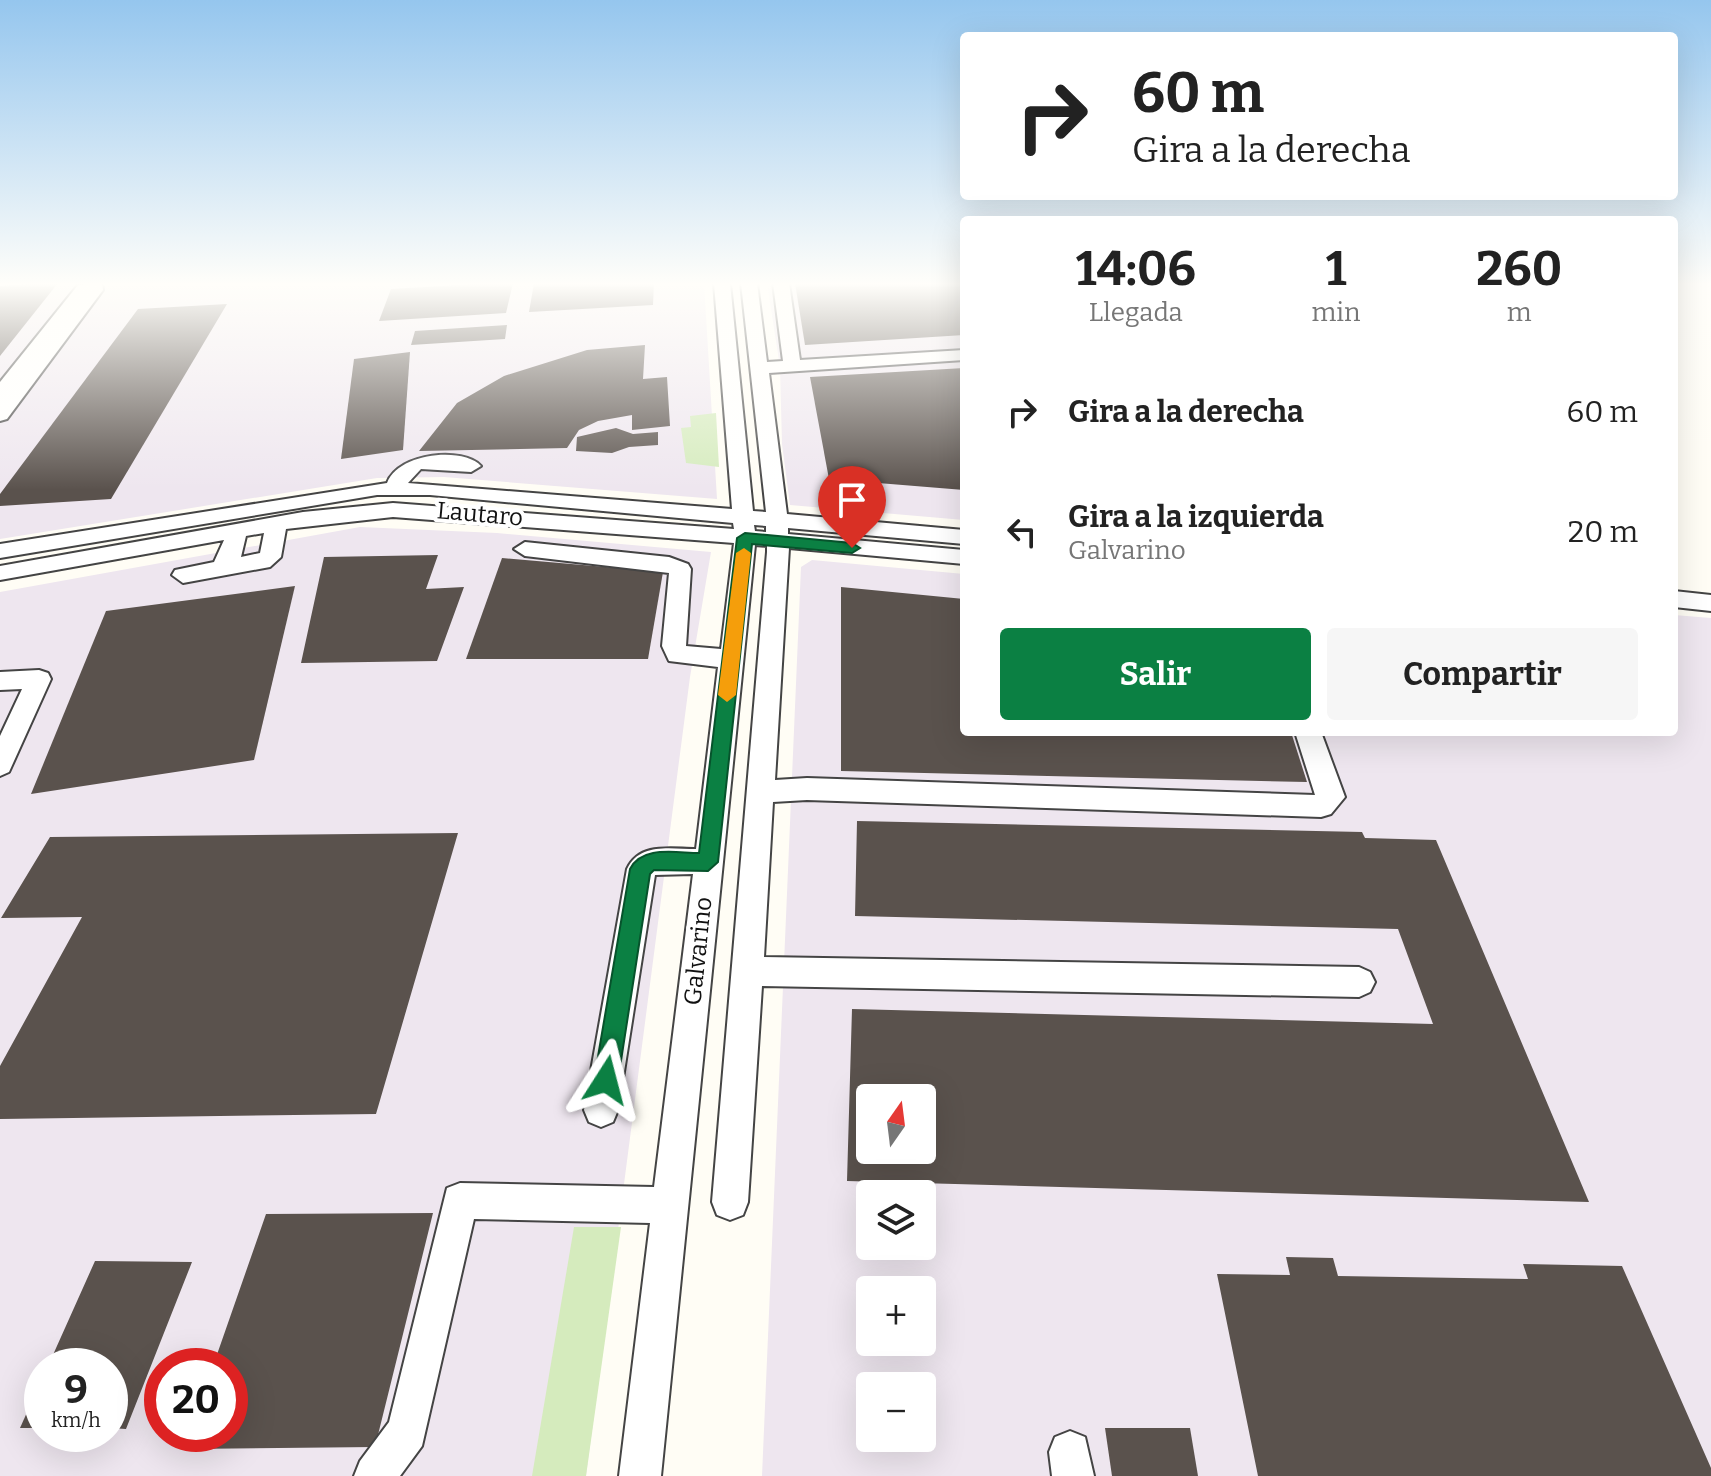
<!DOCTYPE html>
<html lang="es">
<meta charset="utf-8">
<style>
body{margin:0;font-family:Bitter,serif;background:#f6f6f6;color:#222;height:100vh;display:flex;flex-direction:column;font-size:30px;white-space:nowrap}
*{box-sizing:border-box;margin:0}
p{font-size:26px;color:#767676}
.icon{flex:none;width:44px;height:44px;fill:none;stroke:currentColor;stroke-width:2;stroke-linecap:round;stroke-linejoin:round}
.map{position:relative;flex:1;overflow:hidden}
.details{position:absolute;left:960px;top:216px;width:718px;height:520px;display:flex;flex-direction:column;background:#fff;border-radius:8px;box-shadow:0 8px 32px #0002}
.details>*{flex:none}
.banner{position:absolute;left:960px;top:32px;width:718px;height:168px;border-radius:8px;box-shadow:0 8px 32px #0002;background:#fff;color:#222;overflow:hidden}
.needle{width:52px;rotate:14deg}
.controls{position:absolute;left:856px;top:1084px;display:grid;gap:16px}
.controls a{display:grid;place-items:center;width:80px;height:80px;border-radius:8px;background:#fff;box-shadow:0 8px 32px #0002;font-size:40px}
.speed{position:absolute;left:24px;top:1348px;display:flex;gap:16px;font-size:40px;font-weight:700;text-align:center}
.speed>*{display:grid;place-content:center;width:104px;height:104px;border-radius:50%;background:#fff;box-shadow:0 8px 32px #0002;line-height:1}
.speed small{font-size:20px;font-weight:400}
.speed .limit{border:12px solid #d22;background:#fff;color:#111}
.pin{position:absolute;display:grid;place-items:center;width:68px;height:68px;color:#fff;margin:-82px -34px;border-radius:50% 50% 50% 0;rotate:-45deg;box-shadow:0 0 8px #0007}
.pin .icon{rotate:45deg}
.me{position:absolute;width:88px;margin:-44px;rotate:9deg;stroke-linejoin:round;filter:drop-shadow(0 0 6px #0008)}
.turn{display:flex;align-items:center;gap:28px;height:168px;padding:0 40px;font-size:36px}
.turn .icon{width:104px;height:104px;stroke-width:2.5}
.turn b{display:block;font-size:56px;line-height:68px}
.eta{display:flex;justify-content:space-evenly;align-items:center;height:136px;text-align:center}
.eta b{font-size:48px;font-weight:700;line-height:56px}
.cta{display:flex;gap:16px;margin-top:auto;padding:16px 40px}
.cta a{flex:1;height:92px;border-radius:8px;background:#0b8043;color:#fff;font-size:32px;font-weight:700;line-height:92px;text-align:center}
.cta a+a{background:#f6f6f6;color:#222}
ul{padding:0;list-style:none}
li{display:flex;align-items:center;gap:24px;height:120px;padding:0 40px}
li div{flex:1}
li b{display:block;font-size:30px}
li em{font-style:normal}
.map>svg:first-child{display:block}
</style>
<div class="map">
<svg width="1711" height="1476" viewBox="0 0 1711 1476">
<rect width="100%" height="100%" fill="#fffdf5"/>
<g fill="#eee6ef" fill-rule="evenodd">
<path d="M 0,283 L 704,283 L 717,499 L 444,477 L 377,478 L 0,539 Z"/>
<path d="M 767,283 L 964,283 L 964,520 L 790,505 L 782,444 L 780,367 Z"/>
<path d="M 360,527 L 497,533 L 711,552 L 690,677 L 586,1476 L 0,1476 L 0,592 ZM 42,1366 L 110,1366 L 110,1434 L 42,1434 ZM 162,1366 L 230,1366 L 230,1434 L 162,1434 Z"/>
<path d="M 812,560 L 964,574 L 964,732 L 1674,732 L 1674,615 L 1711,618 L 1711,1476 L 762,1476 L 801,567 ZM 870,1098 L 922,1098 L 922,1150 L 870,1150 ZM 870,1194 L 922,1194 L 922,1246 L 870,1246 ZM 870,1290 L 922,1290 L 922,1342 L 870,1342 ZM 870,1386 L 922,1386 L 922,1438 L 870,1438 Z"/>
</g>
<g fill="#d5ebbd">
<path d="M 716,413 L 719,467 L 686,463 L 681,428 L 691,427 L 690,416 Z"/>
<path d="M 574,1227 L 621,1227 L 586,1476 L 532,1476 Z"/>
</g>
<g fill="#5a524d" fill-rule="evenodd">
<path d="M 48,283 L 58,283 L 0,356 L 0,286 Z"/>
<path d="M 493,283 L 513,283 L 506,313 L 379,321 L 391,289 Z"/>
<path d="M 534,283 L 654,283 L 653,305 L 529,312 Z"/>
<path d="M 795,283 L 964,283 L 964,335 L 805,345 Z"/>
<path d="M 227,304 L 111,499 L 0,506 L 0,494 L 138,309 Z"/>
<path d="M 507,325 L 505,339 L 411,345 L 415,331 Z"/>
<path d="M 645,345 L 643,379 L 667,377 L 670,426 L 632,430 L 632,415 L 598,421 L 579,430 L 567,448 L 419,451 L 457,403 L 504,376 L 587,350 Z"/>
<path d="M 410,352 L 403,450 L 341,459 L 354,359 Z"/>
<path d="M 964,368 L 964,490 L 829,479 L 810,377 Z"/>
<path d="M 616,428 L 633,434 L 658,432 L 658,445 L 629,447 L 612,453 L 576,451 L 577,437 Z"/>
<path d="M 438,555 L 426,589 L 464,587 L 437,661 L 301,663 L 324,557 Z"/>
<path d="M 502,558 L 663,572 L 648,659 L 466,659 Z"/>
<path d="M 295,586 L 254,760 L 31,794 L 106,611 Z"/>
<path d="M 841,587 L 964,599 L 964,732 L 1291,732 L 1307,782 L 841,771 Z"/>
<path d="M 857,821 L 1362,832 L 1365,838 L 1436,840 L 1589,1202 L 847,1181 L 852,1009 L 1433,1024 L 1398,929 L 855,916 ZM 870,1098 L 922,1098 L 922,1150 L 870,1150 Z"/>
<path d="M 458,833 L 376,1114 L 0,1119 L 0,1066 L 82,917 L 1,918 L 50,837 Z"/>
<path d="M 433,1213 L 375,1447 L 184,1449 L 189,1434 L 230,1434 L 230,1366 L 213,1366 L 266,1214 Z"/>
<path d="M 1286,1257 L 1333,1258 L 1338,1276 L 1528,1279 L 1523,1264 L 1622,1266 L 1711,1468 L 1711,1476 L 1258,1476 L 1217,1274 L 1290,1275 Z"/>
<path d="M 95,1261 L 192,1262 L 126,1429 L 110,1428 L 110,1366 L 48,1366 Z"/>
<path d="M 42,1379 L 42,1428 L 20,1428 Z"/>
<path d="M 1105,1428 L 1190,1428 L 1198,1476 L 1112,1476 Z"/>
</g>
<g fill="none" stroke-linecap="round" stroke-linejoin="round">
<g stroke="#444" stroke-width="4">
<g id="minor">
<path d="M 102,283 L 103,290 L 7,419 L 0,421 L 0,382 L 78,285 Z"/>
<path d="M 714,283 L 730,283 L 753,511 L 766,512 L 741,283 L 757,283 L 767,362 L 783,361 L 773,283 L 789,283 L 800,360 L 964,350 L 964,360 L 769,373 L 787,514 L 964,530 L 964,544 L 788,528 L 788,534 L 964,550 L 964,564 L 789,548 L 775,780 L 807,778 L 1315,795 L 1295,732 L 1321,732 L 1345,797 L 1331,814 L 1321,817 L 807,800 L 773,802 L 764,957 L 1359,967 L 1370,972 L 1375,982 L 1370,992 L 1359,997 L 762,986 L 748,1202 L 743,1215 L 730,1220 L 717,1215 L 712,1202 L 767,552 L 767,546 L 755,545 L 661,1476 L 619,1476 L 650,1223 L 474,1219 L 422,1446 L 400,1476 L 354,1476 L 360,1461 L 389,1422 L 447,1188 L 460,1183 L 654,1187 L 693,874 L 655,875 L 618,1110 L 613,1122 L 601,1127 L 589,1122 L 584,1110 L 627,869 C 640,842 670,849 696,849 L 718,667 L 669,661 L 662,646 L 669,573 L 525,556 L 514,549 L 525,542 L 669,557 L 688,564 L 691,569 L 686,646 L 721,649 L 734,543 L 393,517 L 286,529 L 281,557 L 270,567 L 183,583 L 172,575 L 175,570 L 214,562 L 224,540 L 0,580 L 0,566 L 303,512 L 393,503 L 734,529 L 733,523 L 430,495 L 377,495 L 0,558 L 0,544 L 387,483 C 399,452 464,447 481,466 L 471,472 L 421,469 L 408,483 L 732,509 ZM 754,525 L 766,526 L 766,532 L 755,531 ZM 264,533 L 260,553 L 241,557 L 246,536 Z"/>
<path d="M 1674,591 L 1711,595 L 1711,611 L 1674,607 Z"/>
<path d="M 39,670 L 48,673 L 51,679 L 9,772 L 0,776 L 0,736 L 22,689 L 0,690 L 0,672 Z"/>
<path d="M 1070,1431 L 1085,1437 L 1094,1476 L 1052,1476 L 1049,1452 L 1055,1437 Z"/>
</g>
</g>
<use href="#minor" fill="#fff" fill-rule="evenodd"/>
</g>
<linearGradient id="sky" x2="0" y2="1"><stop stop-color="#95c6ee"/><stop offset="0.58" stop-color="#fffefa"/><stop offset="1" stop-color="#fffefa" stop-opacity="0"/></linearGradient>
<rect width="1711" height="490" fill="url(#sky)"/>
<path fill="#0b8043" stroke="#07532c" stroke-width="2" d="M 745,533 L 852,543 L 860,548 L 852,553 L 752,544 L 718,862 L 708,871 L 654,870 L 650,874 L 618,1080 L 614,1088 L 606,1092 L 598,1088 L 594,1080 L 630,869 C 642,845 676,853 699,853 L 737,538 Z"/>
<path fill="#f59e0b" d="M 744,548 L 751,553 L 736,695 L 727,702 L 718,695 L 736,553 Z"/>
<g text-anchor="middle" dominant-baseline="central" stroke-width="8" stroke-linejoin="round" paint-order="stroke">
<g font-size="24" fill="#111" stroke="#fff">
<text transform="translate(480 514) rotate(5)">Lautaro</text>
<text transform="translate(698 951) rotate(-84)">Galvarino</text>
</g>
</g>
</svg>
<div class="controls">
<a><svg class="needle" viewBox="-14 -14 28 28"><path d="M0-13l5 13h-10z" fill="#e53935"/><path d="M0 13l5-13h-10z" fill="#767676"/></svg></a>
<a><svg class="icon" aria-label="layers" viewBox="0 0 24 24"><path d="M12 4l9 5-9 5-9-5zM3 14l9 5 9-5"/></svg></a>
<a>+</a>
<a>−</a>
</div>
<div class="speed"><div>9<small>km/h</small></div><div class="limit">20</div></div>
<div class="pin" style="left:852px;top:548px;background:#d93025"><svg class="icon" aria-label="arrive" viewBox="0 0 24 24"><path d="M6 21V4h12l-3 4 3 4H6"/></svg></div>
<svg class="me" style="left:606px;top:1080px" viewBox="-20 -20 40 40"><path d="M0-17L14 15 0 8-14 15z" fill="#0b8043" stroke="#fff" stroke-width="4"/></svg>
<div class="banner">
<div class="turn"><svg class="icon" aria-label="right" viewBox="0 0 24 24"><path d="M7 20v-9h11M14 6l5 5-5 5"/></svg><div><b>60 m</b>Gira a la derecha</div></div>
</div>
<section class="details">
<div class="eta">
<div><b>14:06</b><p>Llegada</p></div>
<div><b>1</b><p>min</p></div>
<div><b>260</b><p>m</p></div>
</div>
<ul>
<li><svg class="icon" aria-label="right" viewBox="0 0 24 24"><path d="M7 20v-9h11M14 6l5 5-5 5"/></svg><div><b>Gira a la derecha</b></div><em>60 m</em></li>
<li><svg class="icon" aria-label="left" viewBox="0 0 24 24"><path d="M17 20v-9H6M10 6l-5 5 5 5"/></svg><div><b>Gira a la izquierda</b><p>Galvarino</p></div><em>20 m</em></li>
</ul>
<div class="cta"><a>Salir</a><a>Compartir</a></div>
</section>
</div>
